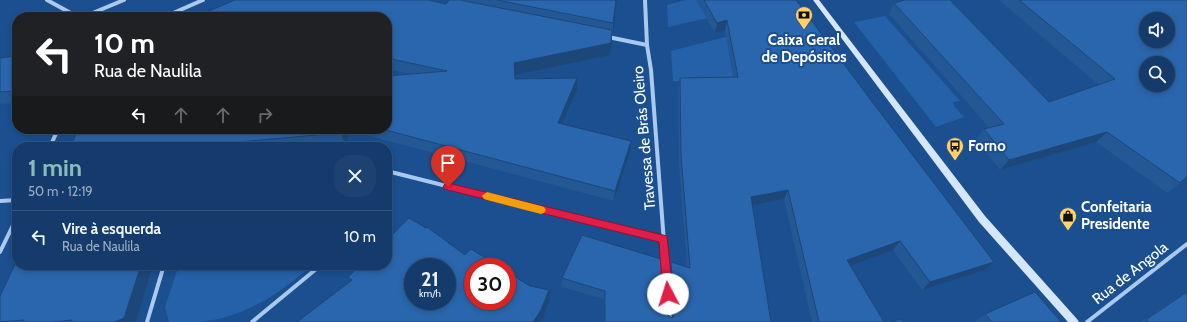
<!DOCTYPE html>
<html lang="pt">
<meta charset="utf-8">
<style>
body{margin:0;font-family:Cabin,sans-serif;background:#1d4271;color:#f1f3f6;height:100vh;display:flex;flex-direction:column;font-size:15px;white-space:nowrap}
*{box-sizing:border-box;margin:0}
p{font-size:13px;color:#9dadc1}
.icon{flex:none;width:22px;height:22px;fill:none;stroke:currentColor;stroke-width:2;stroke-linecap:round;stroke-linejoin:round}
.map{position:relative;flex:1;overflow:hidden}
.drawer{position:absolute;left:12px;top:142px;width:380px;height:128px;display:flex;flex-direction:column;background:#143b6b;border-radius:16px;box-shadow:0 2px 6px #0003,0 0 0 1px #33557e}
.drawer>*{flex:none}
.guide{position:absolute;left:12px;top:12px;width:380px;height:122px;border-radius:16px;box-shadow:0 2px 6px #0003,0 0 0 1px #33557e;background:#202124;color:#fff;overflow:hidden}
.controls{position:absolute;left:1139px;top:12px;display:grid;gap:8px}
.controls a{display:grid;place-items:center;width:36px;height:36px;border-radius:50%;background:#143b6b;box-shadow:0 2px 6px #0003,0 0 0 1px #33557e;font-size:20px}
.speed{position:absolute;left:404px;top:258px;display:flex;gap:8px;font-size:20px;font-weight:700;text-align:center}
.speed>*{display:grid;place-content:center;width:52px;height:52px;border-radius:50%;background:#143b6b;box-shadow:0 2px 6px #0003,0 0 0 1px #33557e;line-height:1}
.speed small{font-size:10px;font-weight:400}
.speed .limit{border:6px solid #d22;background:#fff;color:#111}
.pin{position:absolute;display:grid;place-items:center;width:34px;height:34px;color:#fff;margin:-41px -17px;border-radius:50% 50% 50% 0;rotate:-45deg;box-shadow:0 0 4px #0007}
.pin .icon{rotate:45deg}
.me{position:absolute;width:44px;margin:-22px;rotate:355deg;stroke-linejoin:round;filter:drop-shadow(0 0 3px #0008)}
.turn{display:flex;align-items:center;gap:14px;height:84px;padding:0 16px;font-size:18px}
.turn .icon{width:52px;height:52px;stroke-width:2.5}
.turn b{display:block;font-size:28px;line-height:34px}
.lanes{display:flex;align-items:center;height:38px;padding:0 16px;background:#0003;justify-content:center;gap:20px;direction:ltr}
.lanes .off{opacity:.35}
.round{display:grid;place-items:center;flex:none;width:42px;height:42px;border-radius:16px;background:#1d4271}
.head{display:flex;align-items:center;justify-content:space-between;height:68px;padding:0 16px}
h1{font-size:24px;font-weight:700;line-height:30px;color:#8bbbb9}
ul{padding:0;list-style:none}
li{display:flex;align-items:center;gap:12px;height:52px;padding:0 16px;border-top:1px solid #33557e}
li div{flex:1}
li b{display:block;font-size:15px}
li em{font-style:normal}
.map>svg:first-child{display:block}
</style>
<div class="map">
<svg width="1187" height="322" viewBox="0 0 1187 322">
<rect width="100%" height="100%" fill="#1b4f8f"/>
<g fill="#2461a8">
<path d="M 686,0 L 772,0 L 717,16 L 668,27 L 667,5 Z"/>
<path d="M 885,16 L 960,101 L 953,102 L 954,106 L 964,117 L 936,127 L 854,22 Z"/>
<path d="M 733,35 L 734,81 L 673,81 L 671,51 Z"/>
<path d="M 179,265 L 312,265 C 280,294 243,318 199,322 C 189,322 179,322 169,322 L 165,307 Z"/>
</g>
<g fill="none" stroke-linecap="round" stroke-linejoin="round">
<g stroke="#a9c9ee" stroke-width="4">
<path d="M 47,0 L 78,17"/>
<path d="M 645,0 L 647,45 L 651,70 L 670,322"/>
<path d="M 83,17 L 124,0"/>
<path d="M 164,17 L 203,0"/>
<path d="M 608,37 L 647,45"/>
<path d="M 50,147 L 58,129"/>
<path d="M 387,171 L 609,227 L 664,239"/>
<path d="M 387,182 L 390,172"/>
<path d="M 0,201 L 17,200"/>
<path d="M 0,252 L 17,217"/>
<path d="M 147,322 L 164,265"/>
<path d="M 252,322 L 321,265"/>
<path d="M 1087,322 L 1187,244"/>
</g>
<path fill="#d6e6fa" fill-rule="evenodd" d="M 813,0 L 819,0 L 985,216 L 1077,319 L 1079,322 L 1068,322 L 979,222 Z"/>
</g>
<g fill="#245895">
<path d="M 449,0 L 617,0 L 613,35 L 612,35 L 610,55 L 515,75 L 516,79 L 577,90 L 563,124 L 630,152 L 614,201 L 351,131 L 346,144 L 312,147 L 71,147 L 78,129 L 387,129 L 411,74 L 387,69 L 387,17 L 446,4 Z"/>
<path d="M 696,0 L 796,0 L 873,103 L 994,262 L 985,270 L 922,290 L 893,250 L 850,265 L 884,322 L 812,322 L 784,199 L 753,205 L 771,322 L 604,322 L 604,299 L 562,287 L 562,278 L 582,235 L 672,318 L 673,317 L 670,271 L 671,262 L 687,267 L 679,164 L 678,88 L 680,78 L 733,77 L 725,31 L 715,33 Z"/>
<path d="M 999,0 L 1187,0 L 1180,183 L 1167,193 L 1096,142 L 1000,170 L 976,139 L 984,129 L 989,127 L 889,14 L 894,3 L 1049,102 L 1099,85 Z"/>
<path d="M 17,56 L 17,103 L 0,104 L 0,58 Z"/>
<path d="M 17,265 L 153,265 L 136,322 L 0,322 Z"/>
<path d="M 1187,292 L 1187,322 L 1141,322 L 1173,300 Z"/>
<path d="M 985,314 L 1061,322 L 975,322 Z"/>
</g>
<g fill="#1d4779">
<path d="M 616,0 L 617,0 L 613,35 L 613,23 Z"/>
<path d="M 727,20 L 725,31 L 715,33 L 717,23 Z"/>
<path d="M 612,30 L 612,42 L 610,55 L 515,75 L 517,91 L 514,63 Z"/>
<path d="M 577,78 L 577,90 L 558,134 L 558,123 Z"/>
<path d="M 342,129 L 351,129 L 351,131 L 346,144 L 340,133 Z"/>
<path d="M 1107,132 L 1096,142 L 1000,170 L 1009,160 Z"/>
<path d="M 631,141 L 630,152 L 614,201 L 615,191 Z"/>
<path d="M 788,190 L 784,199 L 748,206 L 751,197 Z"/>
<path d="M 900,241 L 893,250 L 841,269 L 847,260 Z"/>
<path d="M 994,262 L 985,270 L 922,290 L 930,282 Z"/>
<path d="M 141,265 L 153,265 L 136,322 L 114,322 Z"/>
<path d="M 549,290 L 550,297 L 543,318 L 539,322 L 533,322 Z"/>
</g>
<g fill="#2a66ad" stroke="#1d4779" fill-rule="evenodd">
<path d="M 235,0 L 428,0 L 446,4 L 449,0 L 460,0 L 612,30 L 611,43 L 514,63 L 515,79 L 577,78 L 558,123 L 631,141 L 615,191 L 382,129 L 387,129 L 387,76 L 447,71 L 387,58 L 387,17 L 195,17 Z"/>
<path d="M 497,0 L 616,0 L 613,23 Z"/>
<path d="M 704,0 L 796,0 L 873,103 L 994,262 L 930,282 L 900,241 L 847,260 L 884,322 L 819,322 L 788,190 L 751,197 L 771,322 L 605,322 L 605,291 L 562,278 L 582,235 L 664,260 L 668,315 L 672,318 L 675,314 L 671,262 L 690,268 L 681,155 L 680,78 L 738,77 L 727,20 L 717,23 Z"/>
<path d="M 905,0 L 950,0 L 1049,102 L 1115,79 L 1019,0 L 1187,0 L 1187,176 L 1180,183 L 1107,132 L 1009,160 L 984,129 L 1004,124 L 894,3 ZM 1146,19 L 1168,19 L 1168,41 L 1146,41 ZM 1146,63 L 1168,63 L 1168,85 L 1146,85 Z"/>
<path d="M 17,56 L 17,91 L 0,92 L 0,58 Z"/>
<path d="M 78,129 L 342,129 L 340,133 L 181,147 L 71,147 Z"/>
<path d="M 409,218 L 426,228 L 427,227 L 465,255 L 471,249 L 500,267 L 473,267 L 473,301 L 507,301 L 507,272 L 530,286 L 549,290 L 541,310 L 533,322 L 297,322 L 352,280 L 348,277 L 360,265 L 387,265 L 387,240 ZM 413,267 L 447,267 L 447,301 L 413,301 Z"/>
<path d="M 17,260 L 17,265 L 141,265 L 124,318 L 117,321 L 114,322 L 72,322 L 72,320 L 54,322 L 24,322 L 24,320 L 0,322 L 0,296 Z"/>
<path d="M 1035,292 L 1061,322 L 992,322 L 985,314 Z"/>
<path d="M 1187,292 L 1187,322 L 1147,322 L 1147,319 Z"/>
<path d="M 901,319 L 903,322 L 889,322 Z"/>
</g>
<path fill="#e11d48" stroke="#92132f" d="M 448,183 L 667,236 L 673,294 L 672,298 L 668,299 L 664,298 L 663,294 L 659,242 L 448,190 L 445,189 L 443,187 L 445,184 Z"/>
<path fill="#f59e0b" d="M 487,192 L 541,206 L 544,207 L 546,210 L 544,213 L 541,214 L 487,200 L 484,199 L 482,196 L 484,194 Z"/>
<defs>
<g id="bank-pin" transform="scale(0.9)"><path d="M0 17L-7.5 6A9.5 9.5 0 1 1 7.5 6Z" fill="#ffd166" stroke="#1b4f8f"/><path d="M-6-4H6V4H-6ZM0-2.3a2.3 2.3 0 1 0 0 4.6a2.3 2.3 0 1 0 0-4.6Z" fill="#111"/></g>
<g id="bus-pin" transform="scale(0.9)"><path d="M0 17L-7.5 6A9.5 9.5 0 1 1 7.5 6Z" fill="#ffd166" stroke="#1b4f8f"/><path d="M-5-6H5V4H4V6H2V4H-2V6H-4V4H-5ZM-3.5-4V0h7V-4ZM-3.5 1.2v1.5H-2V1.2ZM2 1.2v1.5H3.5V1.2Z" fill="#111"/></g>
<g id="shop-pin" transform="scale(0.9)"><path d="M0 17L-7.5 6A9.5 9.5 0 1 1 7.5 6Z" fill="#ffd166" stroke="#1b4f8f"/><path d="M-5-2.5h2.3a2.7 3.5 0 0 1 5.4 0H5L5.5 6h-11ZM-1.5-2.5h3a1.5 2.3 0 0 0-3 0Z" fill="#111"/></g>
</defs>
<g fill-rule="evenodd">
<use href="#bank-pin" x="804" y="15"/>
<use href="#bus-pin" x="955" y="146"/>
<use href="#shop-pin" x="1068" y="216"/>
</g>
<g text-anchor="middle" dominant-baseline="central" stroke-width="4" stroke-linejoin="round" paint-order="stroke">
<g font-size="15" font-weight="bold" fill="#fff" stroke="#1b4f8f" text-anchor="start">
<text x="804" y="40" text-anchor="middle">Caixa Geral<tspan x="804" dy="17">de Depósitos</tspan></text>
<text x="968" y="146">Forno</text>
<text x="1081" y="207">Confeitaria<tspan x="1081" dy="17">Presidente</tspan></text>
</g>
<g font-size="15" fill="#fff" stroke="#1b4f8f">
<text transform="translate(644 138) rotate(-95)">Travessa de Brás Oleiro</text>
<text transform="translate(1130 273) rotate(-38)">Rua de Angola</text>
</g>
</g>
</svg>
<div class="controls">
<a><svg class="icon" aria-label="sound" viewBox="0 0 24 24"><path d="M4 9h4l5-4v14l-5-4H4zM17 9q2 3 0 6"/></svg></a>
<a><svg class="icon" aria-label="search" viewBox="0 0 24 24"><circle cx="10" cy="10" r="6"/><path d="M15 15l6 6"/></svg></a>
</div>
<div class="speed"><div>21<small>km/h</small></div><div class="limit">30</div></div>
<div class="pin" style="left:448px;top:187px;background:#d93025"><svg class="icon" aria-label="arrive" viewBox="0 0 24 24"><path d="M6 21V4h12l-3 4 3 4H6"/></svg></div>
<svg class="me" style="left:668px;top:294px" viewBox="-20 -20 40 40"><circle r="19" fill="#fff"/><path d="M0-13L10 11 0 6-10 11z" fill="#e11d48"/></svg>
<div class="guide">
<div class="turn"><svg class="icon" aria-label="left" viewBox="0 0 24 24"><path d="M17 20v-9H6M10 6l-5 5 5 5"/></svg><div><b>10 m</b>Rua de Naulila</div></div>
<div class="lanes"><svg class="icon" aria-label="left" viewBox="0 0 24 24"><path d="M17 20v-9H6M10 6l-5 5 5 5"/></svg><svg class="icon off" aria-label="ahead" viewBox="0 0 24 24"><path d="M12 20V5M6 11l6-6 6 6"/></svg><svg class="icon off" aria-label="ahead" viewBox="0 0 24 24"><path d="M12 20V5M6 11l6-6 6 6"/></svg><svg class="icon off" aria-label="right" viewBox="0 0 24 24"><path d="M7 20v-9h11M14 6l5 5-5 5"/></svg></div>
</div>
<section class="drawer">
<div class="head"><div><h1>1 min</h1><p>50 m · 12:19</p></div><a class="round"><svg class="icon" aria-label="close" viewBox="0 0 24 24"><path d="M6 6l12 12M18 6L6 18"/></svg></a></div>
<ul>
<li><svg class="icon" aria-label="left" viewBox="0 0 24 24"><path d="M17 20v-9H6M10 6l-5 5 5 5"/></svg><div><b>Vire à esquerda</b><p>Rua de Naulila</p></div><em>10 m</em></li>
</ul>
</section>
</div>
